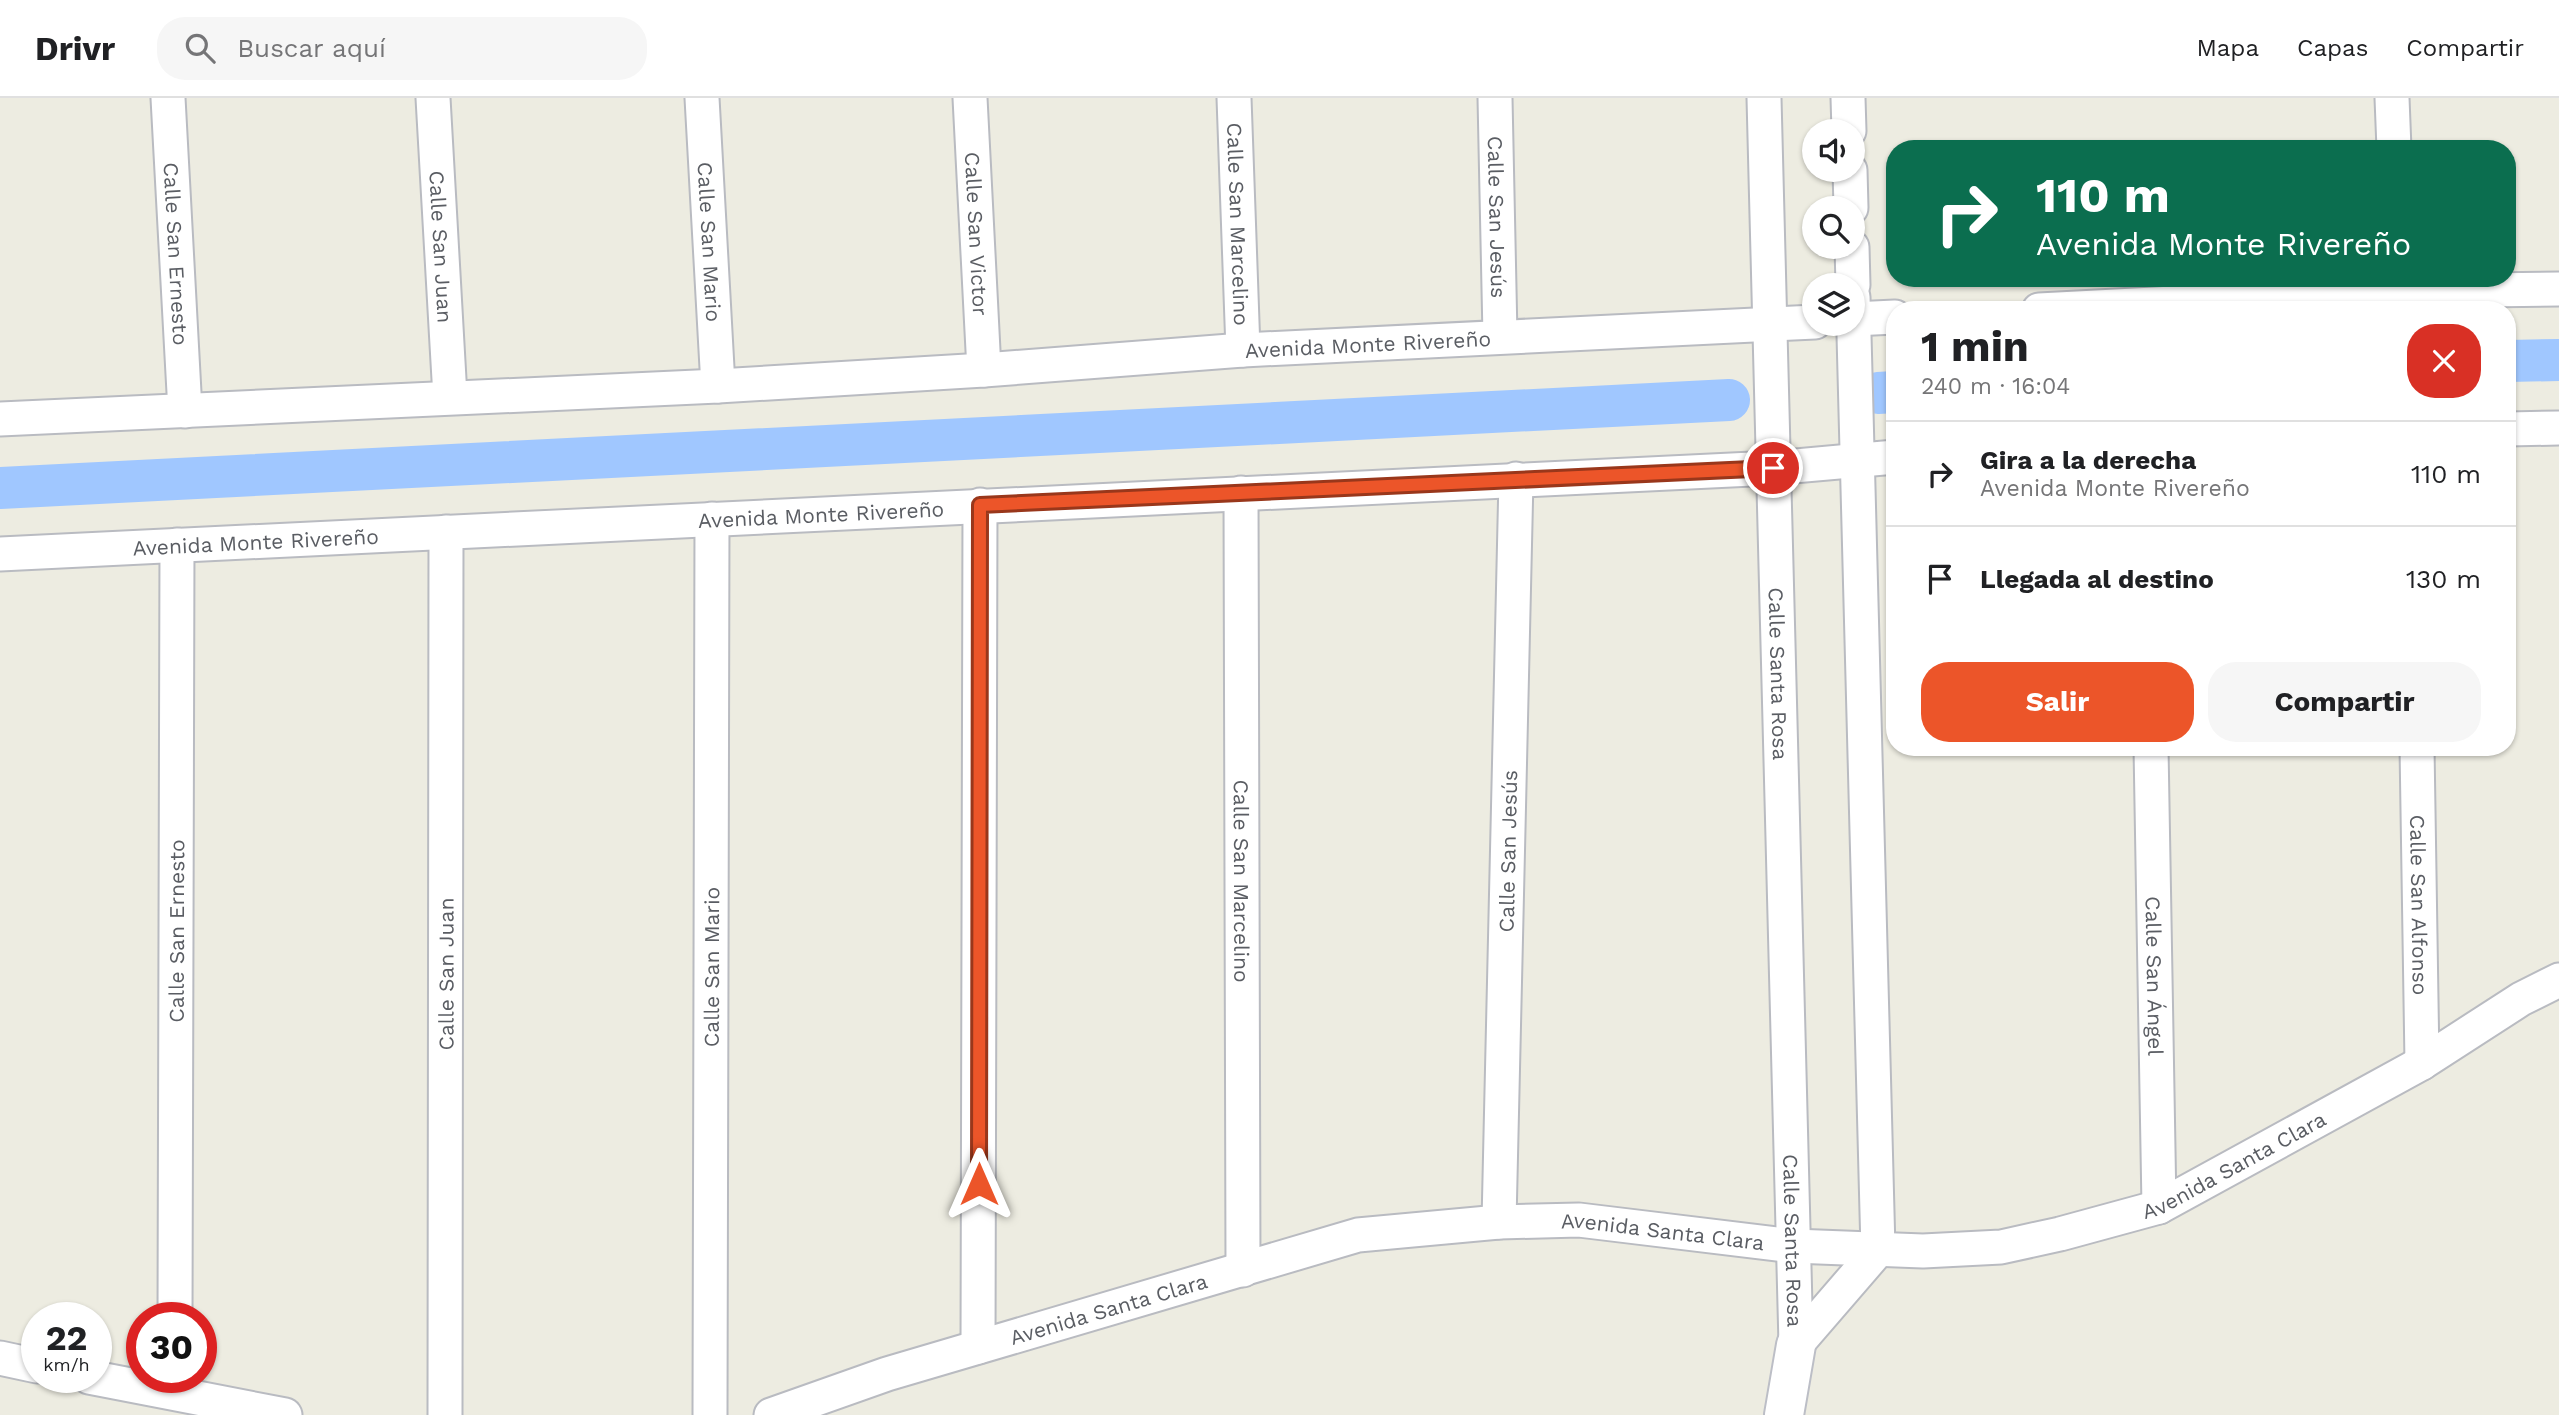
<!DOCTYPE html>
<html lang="es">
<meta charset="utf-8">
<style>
body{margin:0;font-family:"Work Sans",sans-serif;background:#f6f6f6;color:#202124;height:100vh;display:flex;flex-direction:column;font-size:26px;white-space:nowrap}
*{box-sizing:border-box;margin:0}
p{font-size:23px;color:#757577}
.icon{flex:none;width:38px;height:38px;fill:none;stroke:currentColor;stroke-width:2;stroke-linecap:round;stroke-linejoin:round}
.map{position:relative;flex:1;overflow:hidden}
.side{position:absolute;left:1886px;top:203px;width:630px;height:455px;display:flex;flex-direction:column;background:#fff;border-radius:28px;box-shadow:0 2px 5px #0004}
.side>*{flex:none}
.banner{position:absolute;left:1886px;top:42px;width:630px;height:147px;border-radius:28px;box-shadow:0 2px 5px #0004;background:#0b6e4f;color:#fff;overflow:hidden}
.controls{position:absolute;left:1802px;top:21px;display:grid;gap:14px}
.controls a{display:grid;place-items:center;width:63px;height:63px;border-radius:50%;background:#fff;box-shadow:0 2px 5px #0004;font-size:35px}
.speed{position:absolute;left:21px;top:1204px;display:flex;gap:14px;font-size:35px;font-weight:700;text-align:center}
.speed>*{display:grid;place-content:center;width:91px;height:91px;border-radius:50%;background:#fff;box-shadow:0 2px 5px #0004;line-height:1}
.speed small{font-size:18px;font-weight:400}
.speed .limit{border:10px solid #d22;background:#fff;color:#111}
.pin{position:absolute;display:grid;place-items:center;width:60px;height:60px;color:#fff;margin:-30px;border:4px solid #fff;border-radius:50%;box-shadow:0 2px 7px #0007}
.me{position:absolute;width:77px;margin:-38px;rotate:0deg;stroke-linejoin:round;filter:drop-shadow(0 0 5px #0008)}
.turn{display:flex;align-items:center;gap:24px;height:147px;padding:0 35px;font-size:32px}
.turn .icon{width:91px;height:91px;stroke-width:2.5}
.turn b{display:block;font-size:49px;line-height:60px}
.round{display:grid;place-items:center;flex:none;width:74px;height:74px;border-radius:28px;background:#f6f6f6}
.head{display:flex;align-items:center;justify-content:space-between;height:119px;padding:0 35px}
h1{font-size:42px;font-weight:700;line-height:52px}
.button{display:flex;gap:14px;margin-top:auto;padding:14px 35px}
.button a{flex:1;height:80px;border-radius:28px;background:#ec5529;color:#fff;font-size:28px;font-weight:700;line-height:80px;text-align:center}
.button a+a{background:#f6f6f6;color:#202124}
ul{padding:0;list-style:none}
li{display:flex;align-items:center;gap:21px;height:105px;padding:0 35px;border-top:2px solid #e0e0e0}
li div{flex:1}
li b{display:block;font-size:26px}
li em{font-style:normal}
header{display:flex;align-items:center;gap:42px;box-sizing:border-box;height:98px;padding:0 35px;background:#fff;border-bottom:2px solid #e0e0e0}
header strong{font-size:33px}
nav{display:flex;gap:38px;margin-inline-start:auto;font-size:24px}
.search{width:490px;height:63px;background:#f6f6f6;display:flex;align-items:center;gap:18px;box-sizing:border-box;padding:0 24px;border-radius:28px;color:#757577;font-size:26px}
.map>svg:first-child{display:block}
</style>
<header>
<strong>Drivr</strong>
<div class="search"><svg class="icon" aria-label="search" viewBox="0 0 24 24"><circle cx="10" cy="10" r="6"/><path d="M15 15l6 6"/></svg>Buscar aquí</div>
<nav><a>Mapa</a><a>Capas</a><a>Compartir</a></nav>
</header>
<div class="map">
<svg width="2559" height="1317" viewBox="0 0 2559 1317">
<rect width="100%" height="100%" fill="#edece1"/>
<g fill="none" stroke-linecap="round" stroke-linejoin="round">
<g stroke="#a0c7ff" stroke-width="42">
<path d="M 2508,263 L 2559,262"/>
<path d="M 1878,295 L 1895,294"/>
<path d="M 0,390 L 1729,302"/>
</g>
<g stroke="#b9bbc1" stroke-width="37">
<g id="street">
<path id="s1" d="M 168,0 L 185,313"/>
<path id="s2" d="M 433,0 L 450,299"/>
<path id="s3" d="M 702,0 L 718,288"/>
<path id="s4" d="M 970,0 L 984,272"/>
<path id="s5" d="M 1234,0 L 1243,252"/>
<path id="s6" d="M 1495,0 L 1500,238"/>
<path id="s7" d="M 1764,0 L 1796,1247"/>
<path d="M 1848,0 L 1849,33"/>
<path d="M 2392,0 L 2394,51"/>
<path d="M 1850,72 L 1851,110"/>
<path d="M 1852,149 L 1853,187"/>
<path d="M 2039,212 L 2401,193 L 2559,191"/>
<path d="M 1853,221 L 1895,219"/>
<path id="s8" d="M 0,321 L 718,288 L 984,272 L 1243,252 L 1815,224"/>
<path d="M 2508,331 L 2559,330"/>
<path id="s9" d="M 1241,395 L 1243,1172"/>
<path id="s10" d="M 0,456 L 1773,370 L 1895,359"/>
<path id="s11" d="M 2151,649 L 2159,1109"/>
<path id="s12" d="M 2417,649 L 2422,965"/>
<path id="s13" d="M 1499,1124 L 1516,381"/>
<path id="s14" d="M 175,1220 L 177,447"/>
<path d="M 1796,1247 L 1878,1152 L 1853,199"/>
<path d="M 978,1249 L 980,407"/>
<path d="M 0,1260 L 37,1268"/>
<path d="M 89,1279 L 285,1317"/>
<path id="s15" d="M 445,1317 L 446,434"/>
<path id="s16" d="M 710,1317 L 712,421"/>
<path id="s17" d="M 771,1317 L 887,1276 L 1358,1137 L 1499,1124 L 1579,1122 L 1793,1148 L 1923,1153 L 2001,1149 L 2060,1136 L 2159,1109 L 2422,965 L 2521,901 L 2559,882"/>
</g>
</g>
<g stroke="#bcbec6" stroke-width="42">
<path id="secondary" d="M 1784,1317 L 1796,1247"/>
</g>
<use href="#street" stroke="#fff" stroke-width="33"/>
<use href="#secondary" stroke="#fff" stroke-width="38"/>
</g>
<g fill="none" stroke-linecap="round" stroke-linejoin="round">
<g stroke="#99371b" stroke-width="18">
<path id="route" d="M 979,1086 L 980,407 L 1773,370"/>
</g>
<use href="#route" stroke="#ec5529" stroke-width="12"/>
</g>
<g text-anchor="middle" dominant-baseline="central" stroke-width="5" stroke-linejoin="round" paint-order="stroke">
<g font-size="21" fill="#5a5d63" stroke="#fff">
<text stroke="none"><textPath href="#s6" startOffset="119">Calle San Jesús</textPath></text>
<text stroke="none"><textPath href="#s5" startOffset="126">Calle San Marcelino</textPath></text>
<text stroke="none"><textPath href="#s4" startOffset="136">Calle San Victor</textPath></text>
<text stroke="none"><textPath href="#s3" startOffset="144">Calle San Mario</textPath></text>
<text stroke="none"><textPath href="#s2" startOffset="149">Calle San Juan</textPath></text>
<text stroke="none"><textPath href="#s1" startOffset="156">Calle San Ernesto</textPath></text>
<text stroke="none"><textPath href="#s8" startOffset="1370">Avenida Monte Rivereño</textPath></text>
<text stroke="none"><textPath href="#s10" startOffset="822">Avenida Monte Rivereño</textPath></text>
<text stroke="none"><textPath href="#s10" startOffset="256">Avenida Monte Rivereño</textPath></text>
<text stroke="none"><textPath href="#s7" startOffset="576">Calle Santa Rosa</textPath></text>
<text stroke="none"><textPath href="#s13" startOffset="371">Calle San Jesús</textPath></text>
<text stroke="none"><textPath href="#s9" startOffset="388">Calle San Marcelino</textPath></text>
<text stroke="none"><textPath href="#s12" startOffset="158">Calle San Alfonso</textPath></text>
<text stroke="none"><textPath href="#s14" startOffset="387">Calle San Ernesto</textPath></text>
<text stroke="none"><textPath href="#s16" startOffset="448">Calle San Mario</textPath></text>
<text stroke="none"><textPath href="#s15" startOffset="441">Calle San Juan</textPath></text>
<text stroke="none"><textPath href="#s11" startOffset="229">Calle San Ángel</textPath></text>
<text stroke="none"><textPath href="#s17" startOffset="1508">Avenida Santa Clara</textPath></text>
<text stroke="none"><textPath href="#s17" startOffset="920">Avenida Santa Clara</textPath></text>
<text stroke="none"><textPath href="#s7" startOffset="1143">Calle Santa Rosa</textPath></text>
<text stroke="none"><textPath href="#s17" startOffset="354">Avenida Santa Clara</textPath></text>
</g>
</g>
</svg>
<div class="controls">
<a><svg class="icon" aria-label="sound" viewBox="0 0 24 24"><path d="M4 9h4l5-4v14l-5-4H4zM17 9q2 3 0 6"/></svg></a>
<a><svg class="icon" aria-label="search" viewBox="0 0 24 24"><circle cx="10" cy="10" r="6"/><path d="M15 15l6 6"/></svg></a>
<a><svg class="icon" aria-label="layers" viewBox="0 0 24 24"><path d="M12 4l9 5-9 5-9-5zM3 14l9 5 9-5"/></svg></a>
</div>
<div class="speed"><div>22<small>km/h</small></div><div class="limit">30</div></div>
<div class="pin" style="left:1773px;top:370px;background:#d93025"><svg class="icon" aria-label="arrive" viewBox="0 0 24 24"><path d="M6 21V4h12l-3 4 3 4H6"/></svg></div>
<svg class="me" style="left:979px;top:1086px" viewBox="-20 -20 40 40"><path d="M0-17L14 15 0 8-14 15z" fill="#ec5529" stroke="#fff" stroke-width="4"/></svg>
<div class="banner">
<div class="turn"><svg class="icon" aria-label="right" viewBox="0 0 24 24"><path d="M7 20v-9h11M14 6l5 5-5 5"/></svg><div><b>110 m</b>Avenida Monte Rivereño</div></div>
</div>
<section class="side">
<div class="head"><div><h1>1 min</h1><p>240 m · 16:04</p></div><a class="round" style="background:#d93025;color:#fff"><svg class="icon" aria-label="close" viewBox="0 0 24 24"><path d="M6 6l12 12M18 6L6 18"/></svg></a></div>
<ul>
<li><svg class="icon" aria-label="right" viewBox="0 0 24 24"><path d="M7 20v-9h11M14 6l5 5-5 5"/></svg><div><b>Gira a la derecha</b><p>Avenida Monte Rivereño</p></div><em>110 m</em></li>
<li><svg class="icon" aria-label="arrive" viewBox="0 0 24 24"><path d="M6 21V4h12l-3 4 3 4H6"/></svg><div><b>Llegada al destino</b></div><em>130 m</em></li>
</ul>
<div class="button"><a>Salir</a><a>Compartir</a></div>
</section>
</div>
